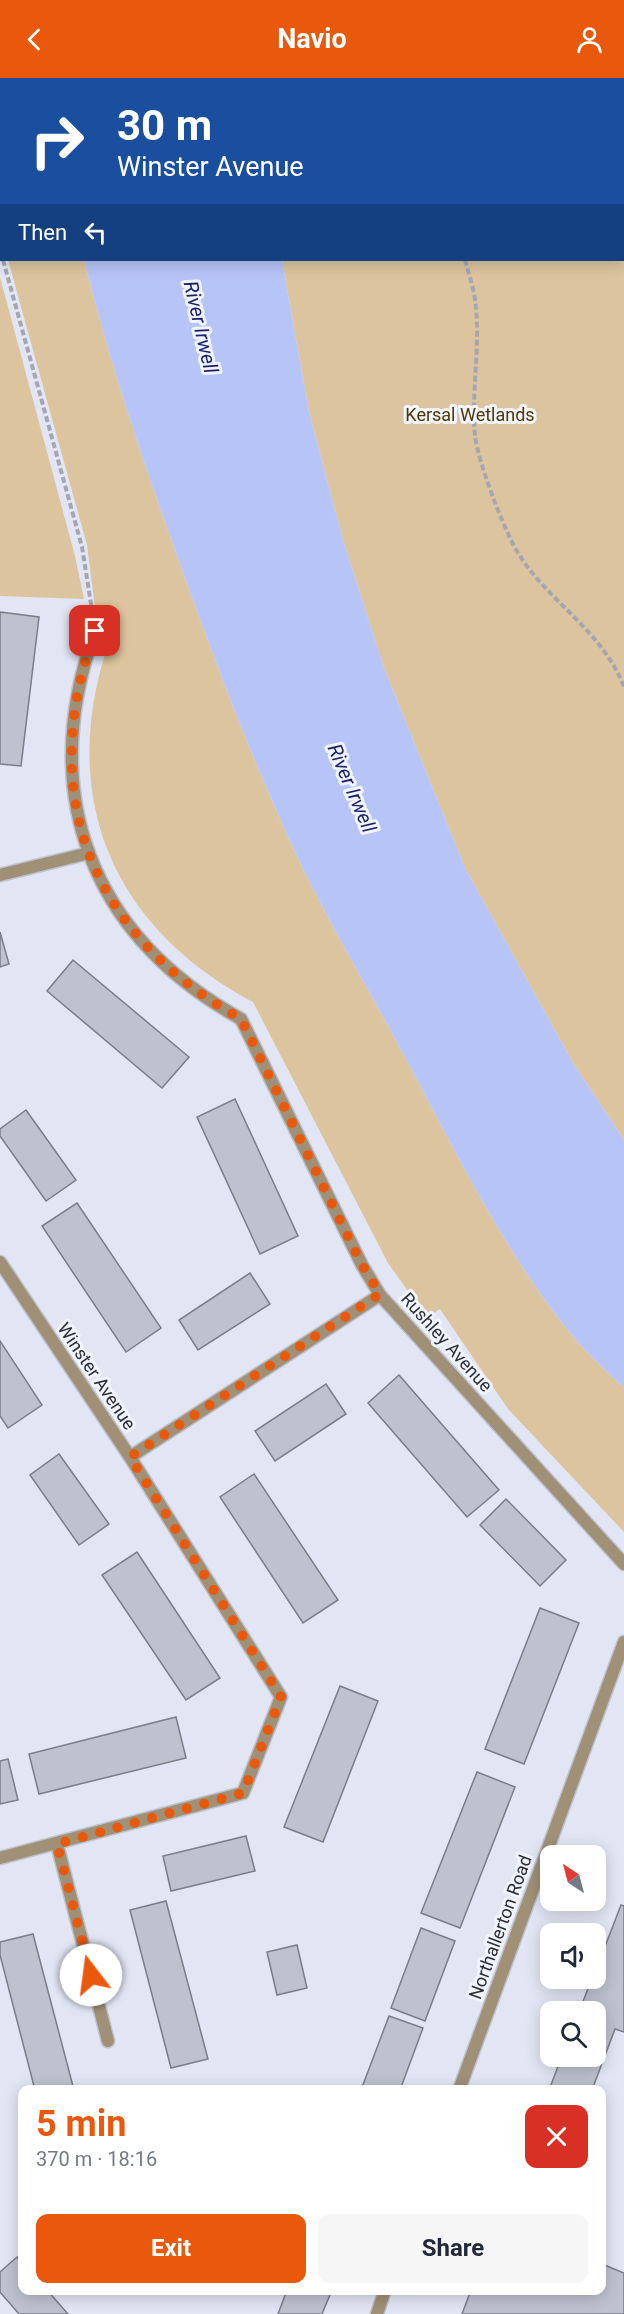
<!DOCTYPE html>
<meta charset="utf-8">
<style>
body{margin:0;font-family:Roboto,sans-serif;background:#f6f6f7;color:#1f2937;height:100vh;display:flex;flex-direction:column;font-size:22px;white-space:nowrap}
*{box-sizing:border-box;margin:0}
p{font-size:20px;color:#747a83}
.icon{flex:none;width:33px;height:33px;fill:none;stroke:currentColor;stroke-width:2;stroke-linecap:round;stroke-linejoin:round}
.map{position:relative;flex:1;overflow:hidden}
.side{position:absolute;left:18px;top:2007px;width:588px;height:210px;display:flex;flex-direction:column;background:#fff;border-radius:12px;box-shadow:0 3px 15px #0003}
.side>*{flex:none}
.hud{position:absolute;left:0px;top:0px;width:624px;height:183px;box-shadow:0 3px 15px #0003;background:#1a4fa0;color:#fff;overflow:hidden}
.needle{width:39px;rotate:324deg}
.fabs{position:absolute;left:540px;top:1767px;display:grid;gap:12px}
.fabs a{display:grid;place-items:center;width:66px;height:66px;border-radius:12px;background:#fff;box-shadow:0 3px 15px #0003;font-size:30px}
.pin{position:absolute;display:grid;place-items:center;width:51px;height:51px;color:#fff;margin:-26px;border-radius:12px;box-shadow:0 3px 9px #0006}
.me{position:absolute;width:66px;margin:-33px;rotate:345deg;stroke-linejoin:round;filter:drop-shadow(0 0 4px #0008)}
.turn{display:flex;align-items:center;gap:21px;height:126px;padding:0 18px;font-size:27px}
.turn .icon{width:78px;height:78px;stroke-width:2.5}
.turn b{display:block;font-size:42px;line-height:51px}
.then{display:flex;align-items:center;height:57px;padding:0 18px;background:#0003;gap:12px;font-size:22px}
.round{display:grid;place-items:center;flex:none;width:63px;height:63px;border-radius:12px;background:#f6f6f7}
.headline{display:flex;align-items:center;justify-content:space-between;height:102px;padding:0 18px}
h1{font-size:36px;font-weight:700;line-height:45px;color:#ea580c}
.button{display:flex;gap:12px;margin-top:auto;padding:12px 18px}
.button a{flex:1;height:69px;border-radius:12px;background:#ea580c;color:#fff;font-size:24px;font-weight:700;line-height:69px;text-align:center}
.button a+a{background:#f6f6f7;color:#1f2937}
header{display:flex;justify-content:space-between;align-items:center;height:78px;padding:0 18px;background:#ea580c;color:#fff;font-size:27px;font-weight:700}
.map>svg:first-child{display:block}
</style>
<header><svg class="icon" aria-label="back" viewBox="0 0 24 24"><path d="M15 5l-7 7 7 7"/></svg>Navio<svg class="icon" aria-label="person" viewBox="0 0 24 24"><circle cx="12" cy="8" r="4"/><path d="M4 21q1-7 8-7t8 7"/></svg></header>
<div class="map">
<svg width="624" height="2236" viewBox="0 0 624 2236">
<rect width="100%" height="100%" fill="#e2e6f4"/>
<g fill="#dcc59e">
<path d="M 242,0 L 624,0 L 624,1062 L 573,985 L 465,790 L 384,590 L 343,462 L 309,334 L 282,182 L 622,182 L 622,2 Z"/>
<path d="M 8,182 L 84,182 C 108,278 139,372 173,466 C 208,565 245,664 289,761 C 323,836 366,906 405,979 C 457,1076 510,1187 583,1270 C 596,1284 611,1297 624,1310 L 624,1454 L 508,1331 L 440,1231 L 427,1240 L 388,1185 L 253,924 C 103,844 54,705 115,547 L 95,530 L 87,467 Z"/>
<path d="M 0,199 L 75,478 L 84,521 L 0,518 Z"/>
</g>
<path fill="#b7c4f7" d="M 84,182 L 282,182 L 309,334 L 343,462 L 384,590 L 465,790 L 573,985 L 624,1062 L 624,1310 C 611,1297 596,1284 583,1270 C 510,1187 457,1076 405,979 C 366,906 323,836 289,761 C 245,664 208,565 173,466 C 139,372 108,278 84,182 Z"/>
<g fill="#bec2cf" stroke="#7a7d89" stroke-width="1.5">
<path d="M 0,534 L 39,539 L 21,688 L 0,686 Z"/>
<path d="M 0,854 L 9,886 L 0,889 Z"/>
<path d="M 73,882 L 189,979 L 162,1010 L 47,913 Z"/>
<path d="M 235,1021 L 298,1158 L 260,1176 L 197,1039 Z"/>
<path d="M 26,1032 L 76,1102 L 46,1123 L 0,1058 L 0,1051 Z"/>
<path d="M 77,1125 L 161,1250 L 126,1274 L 42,1148 Z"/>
<path d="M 250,1195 L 270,1226 L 198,1272 L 179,1242 Z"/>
<path d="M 0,1263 L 42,1327 L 8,1350 L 0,1338 Z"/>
<path d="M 399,1297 L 499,1412 L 467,1439 L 368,1325 Z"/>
<path d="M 326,1306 L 346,1336 L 275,1383 L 255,1353 Z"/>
<path d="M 59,1376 L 109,1446 L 79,1467 L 30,1397 Z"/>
<path d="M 254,1396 L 338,1522 L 303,1545 L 220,1419 Z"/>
<path d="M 506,1421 L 566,1482 L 540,1508 L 480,1447 Z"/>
<path d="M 137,1474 L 220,1600 L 186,1622 L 102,1497 Z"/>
<path d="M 540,1530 L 579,1545 L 524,1686 L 485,1671 Z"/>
<path d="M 340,1608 L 378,1623 L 323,1764 L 284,1749 Z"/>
<path d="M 176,1639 L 186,1680 L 39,1716 L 29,1676 Z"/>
<path d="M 8,1681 L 18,1722 L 0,1726 L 0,1683 Z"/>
<path d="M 477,1694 L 515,1709 L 460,1850 L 421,1835 Z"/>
<path d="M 246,1758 L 255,1793 L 171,1813 L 163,1778 Z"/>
<path d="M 166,1823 L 208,1981 L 171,1990 L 130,1832 Z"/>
<path d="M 621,1827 L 624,1828 L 624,1954 L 615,1951 L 592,2012 L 549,2012 L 562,1978 L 596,1978 L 596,1934 L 579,1934 L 592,1900 L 596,1900 L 596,1892 Z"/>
<path d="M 421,1850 L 455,1863 L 425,1943 L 391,1930 Z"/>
<path d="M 33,1856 L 74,2012 L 35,2012 L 0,1877 L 0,1864 Z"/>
<path d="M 297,1867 L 307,1910 L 277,1917 L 267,1874 Z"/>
<path d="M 389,1938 L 423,1950 L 400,2012 L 361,2012 Z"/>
<path d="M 17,2179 L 22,2185 L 22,2212 L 47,2212 L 68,2236 L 19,2236 L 0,2214 L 0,2194 Z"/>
<path d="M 602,2186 L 624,2195 L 624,2236 L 462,2236 L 471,2212 L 602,2212 Z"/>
<path d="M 287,2212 L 332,2212 L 322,2236 L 278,2236 Z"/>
</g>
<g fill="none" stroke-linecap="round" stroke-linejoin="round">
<g stroke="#bec1ce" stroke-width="15">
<g id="minor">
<path d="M 95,553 C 37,716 90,857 241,941 L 362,1187 L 380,1217 L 624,1486"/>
<path d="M 0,797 L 89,775"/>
<path d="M 0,1184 L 130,1379 L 281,1619 L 243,1715 L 0,1780"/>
<path d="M 130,1379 L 380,1217"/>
<path d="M 57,1766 L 108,1963"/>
<path d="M 459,2012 L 624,1564"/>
<path d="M 377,2236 L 385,2212"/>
</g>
</g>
<g stroke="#a4a7b2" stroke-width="4" stroke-dasharray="6 3" stroke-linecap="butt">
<path d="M 366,0 L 367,2"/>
<path d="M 414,0 L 414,2"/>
<path d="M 463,0 L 463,2"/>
<path d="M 0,168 L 2,174"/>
<path d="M 3,182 L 82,469 L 92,532"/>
<path d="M 465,182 C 469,197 475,214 476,230 C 480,273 471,316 475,358 C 478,383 501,443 513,466 C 541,520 602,550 624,609"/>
</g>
<use href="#minor" stroke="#9f9076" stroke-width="12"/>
</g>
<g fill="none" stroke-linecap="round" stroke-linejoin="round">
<path stroke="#ea580c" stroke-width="10" stroke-dasharray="0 18" d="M 91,1897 L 57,1766 L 243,1715 L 281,1619 L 130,1379 L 380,1216 L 362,1187 L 241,941 C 90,856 36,717 95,553"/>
</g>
<g text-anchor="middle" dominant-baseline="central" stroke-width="6" stroke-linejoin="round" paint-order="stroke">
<g font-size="18" fill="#4f3802" stroke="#f0f4ff">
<text x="470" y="336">Kersal Wetlands</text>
</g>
<g font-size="18" fill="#2e2f34" stroke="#f0f4ff">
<text transform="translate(447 1264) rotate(48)">Rushley Avenue</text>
<text transform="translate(97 1298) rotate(56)">Winster Avenue</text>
<text transform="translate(500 1849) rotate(-70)">Northallerton Road</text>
</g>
<g font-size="20" font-style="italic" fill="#1d2369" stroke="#f0f4ff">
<text transform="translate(201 249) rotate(77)">River Irwell</text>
<text transform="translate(352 710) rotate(67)">River Irwell</text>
</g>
</g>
</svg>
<div class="fabs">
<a><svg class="needle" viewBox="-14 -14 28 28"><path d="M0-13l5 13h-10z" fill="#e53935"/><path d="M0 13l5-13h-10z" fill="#747a83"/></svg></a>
<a><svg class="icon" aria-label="sound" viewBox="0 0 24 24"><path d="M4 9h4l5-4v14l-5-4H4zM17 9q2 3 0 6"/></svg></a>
<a><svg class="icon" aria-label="search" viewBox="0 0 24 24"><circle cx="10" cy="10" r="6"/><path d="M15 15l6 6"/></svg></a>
</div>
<div class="pin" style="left:95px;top:553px;background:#d93025"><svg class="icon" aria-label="arrive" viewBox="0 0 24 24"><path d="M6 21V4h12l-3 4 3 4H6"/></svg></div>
<svg class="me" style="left:91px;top:1897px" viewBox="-20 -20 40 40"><circle r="19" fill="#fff"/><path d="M0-13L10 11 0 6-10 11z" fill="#ea580c"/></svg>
<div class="hud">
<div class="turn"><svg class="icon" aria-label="right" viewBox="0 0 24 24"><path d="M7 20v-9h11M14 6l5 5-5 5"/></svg><div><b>30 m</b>Winster Avenue</div></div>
<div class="then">Then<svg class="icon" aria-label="left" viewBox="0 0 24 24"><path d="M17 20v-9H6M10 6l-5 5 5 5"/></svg></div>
</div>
<section class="side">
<div class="headline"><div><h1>5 min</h1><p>370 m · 18:16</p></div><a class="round" style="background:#d93025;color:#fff"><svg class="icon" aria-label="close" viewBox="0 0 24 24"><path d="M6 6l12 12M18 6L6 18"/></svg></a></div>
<div class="button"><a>Exit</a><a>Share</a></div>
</section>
</div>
